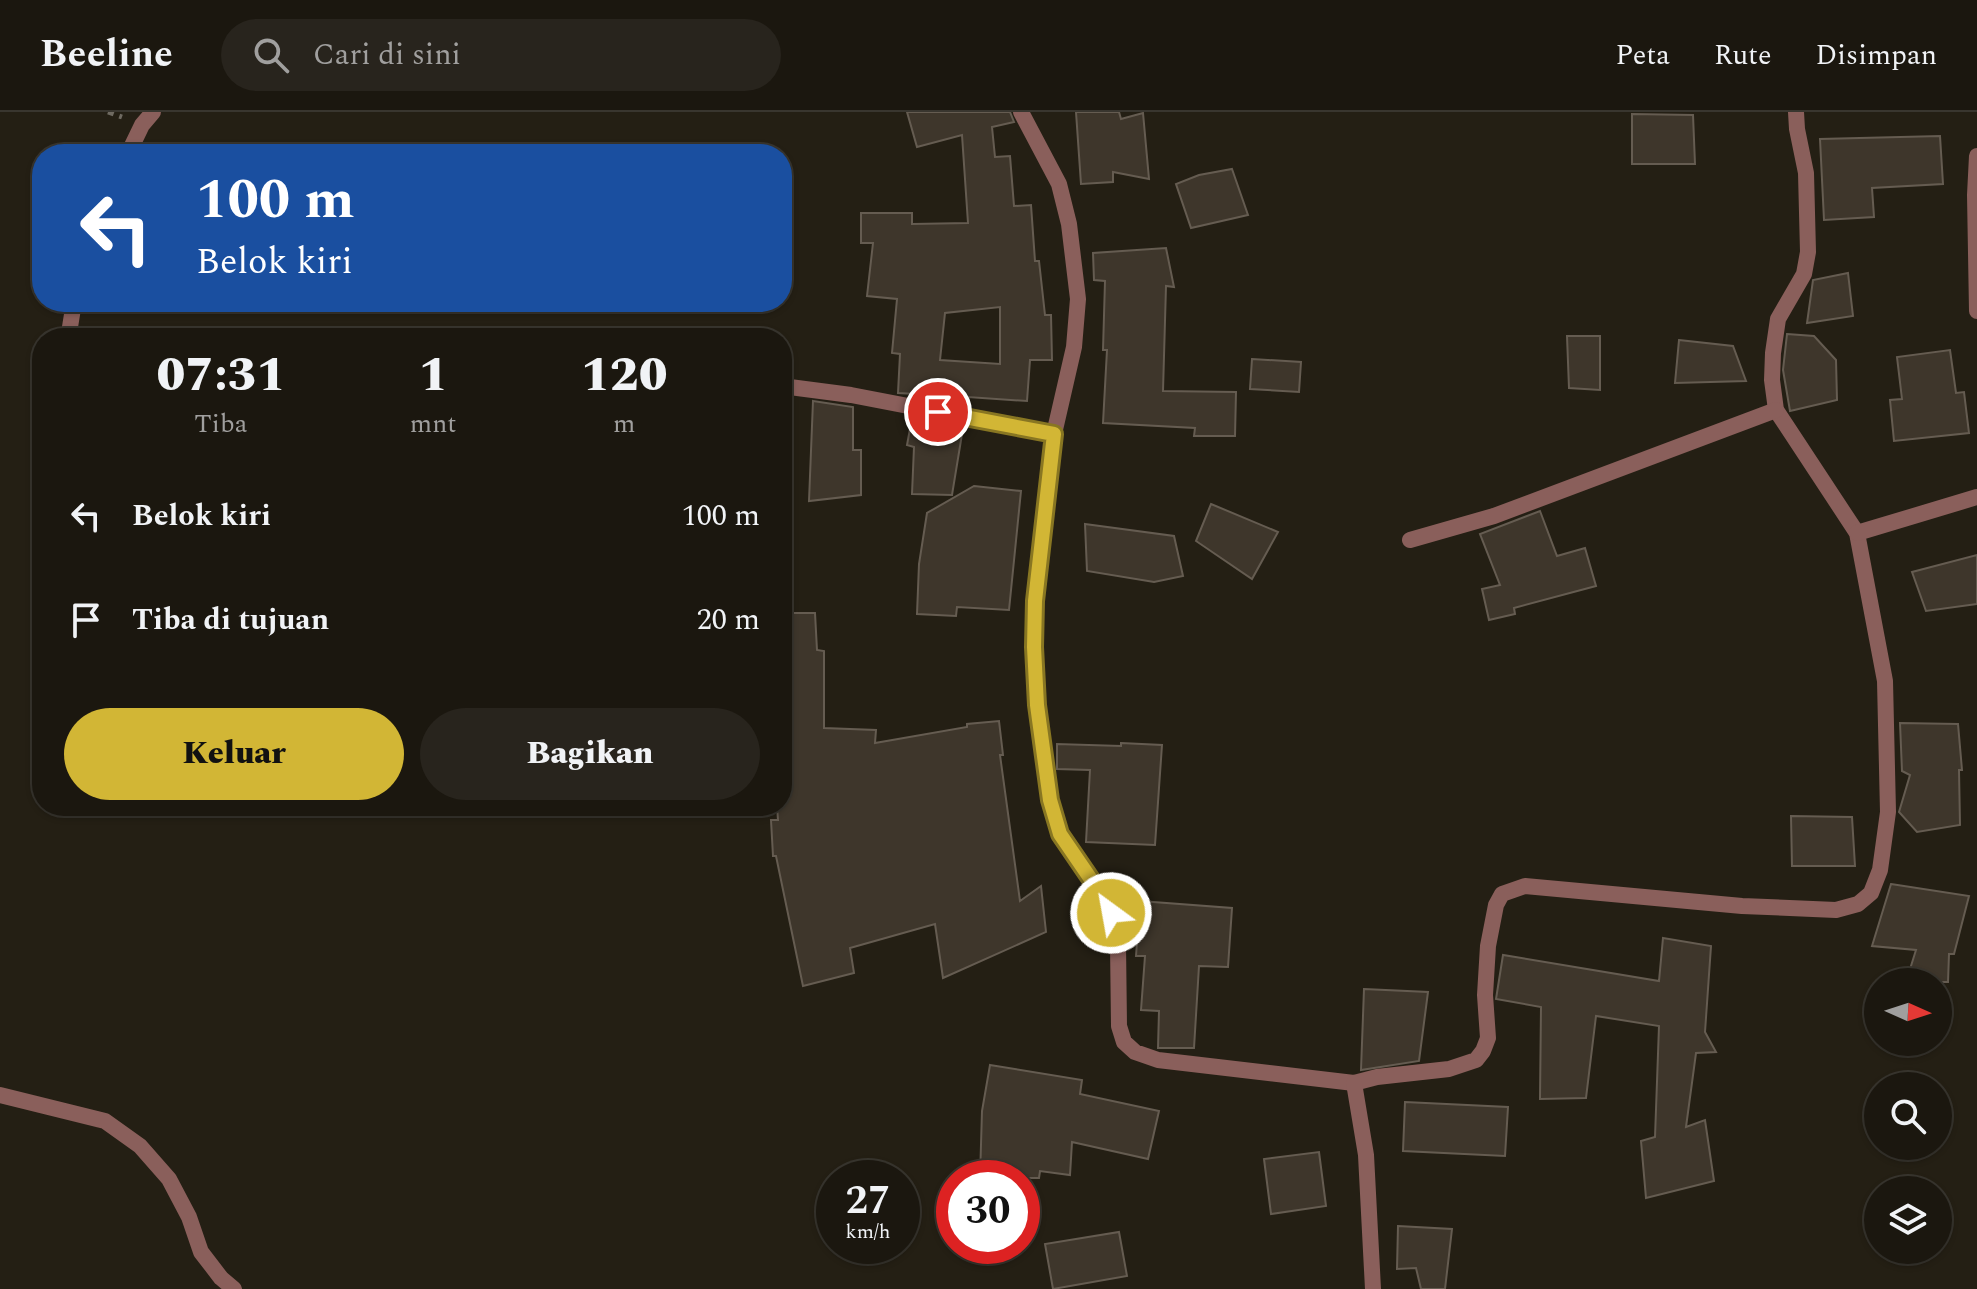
<!DOCTYPE html>
<html lang="id">
<style>
body{margin:0;font-family:Spectral,serif;background:#28241d;color:#f1f3f6;height:100vh;display:flex;flex-direction:column;font-size:30px;white-space:nowrap}
*{box-sizing:border-box;margin:0}
p{font-size:26px;color:#a09f9e}
.icon{flex:none;width:44px;height:44px;fill:none;stroke:currentColor;stroke-width:2;stroke-linecap:round;stroke-linejoin:round}
.map{position:relative;flex:1;overflow:hidden}
.drawer{position:absolute;left:32px;top:216px;width:760px;height:488px;display:flex;flex-direction:column;background:#1b170f;border-radius:32px;box-shadow:0 2px 6px #0004,0 0 0 2px #39362f}
.drawer>*{flex:none}
.hud{position:absolute;left:32px;top:32px;width:760px;height:168px;border-radius:32px;box-shadow:0 2px 6px #0004,0 0 0 2px #39362f;background:#1a4fa0;color:#fff;overflow:hidden}
.needle{width:52px;rotate:93deg}
.tools{position:absolute;left:1864px;top:856px;display:grid;gap:16px}
.tools a{display:grid;place-items:center;width:88px;height:88px;border-radius:50%;background:#1b170f;box-shadow:0 2px 6px #0004,0 0 0 2px #39362f;font-size:40px}
.speed{position:absolute;left:816px;top:1048px;display:flex;gap:16px;font-size:40px;font-weight:700;text-align:center}
.speed>*{display:grid;place-content:center;width:104px;height:104px;border-radius:50%;background:#1b170f;box-shadow:0 2px 6px #0004,0 0 0 2px #39362f;line-height:1}
.speed small{font-size:20px;font-weight:400}
.speed .limit{border:12px solid #d22;background:#fff;color:#111}
.pin{position:absolute;display:grid;place-items:center;width:68px;height:68px;color:#fff;margin:-34px;border:4px solid #fff;border-radius:50%;box-shadow:0 2px 8px #0007}
.me{position:absolute;width:88px;margin:-44px;rotate:328deg;stroke-linejoin:round;filter:drop-shadow(0 0 6px #0008)}
.turn{display:flex;align-items:center;gap:28px;height:168px;padding:0 32px;font-size:36px}
.turn .icon{width:104px;height:104px;stroke-width:2.5}
.turn b{display:block;font-size:56px;line-height:68px}
.eta{display:flex;justify-content:space-evenly;align-items:center;height:136px;text-align:center}
.eta b{font-size:48px;font-weight:800;line-height:56px}
.button{display:flex;gap:16px;margin-top:auto;padding:16px 32px}
.button a{flex:1;height:92px;border-radius:48px;background:#d2b635;color:#111;font-size:32px;font-weight:800;line-height:92px;text-align:center}
.button a+a{background:#28241d;color:#f1f3f6}
ul{padding:0;list-style:none}
li{display:flex;align-items:center;gap:24px;height:104px;padding:0 32px}
li div{flex:1}
li b{display:block;font-size:30px}
li em{font-style:normal}
header{display:flex;align-items:center;gap:48px;box-sizing:border-box;height:112px;padding:0 40px;background:#1b170f;border-bottom:2px solid #39362f}
header strong{font-size:38px}
nav{display:flex;gap:44px;margin-inline-start:auto;font-size:28px}
.search{width:560px;height:72px;background:#28241d;display:flex;align-items:center;gap:20px;box-sizing:border-box;padding:0 28px;border-radius:44px;color:#a09f9e;font-size:30px}
.map>svg:first-child{display:block}
</style>
<header>
<strong>Beeline</strong>
<div class="search"><svg class="icon" aria-label="search" viewBox="0 0 24 24"><circle cx="10" cy="10" r="6"/><path d="M15 15l6 6"/></svg>Cari di sini</div>
<nav><a>Peta</a><a>Rute</a><a>Disimpan</a></nav>
</header>
<div class="map">
<svg width="1977" height="1177" viewBox="0 0 1977 1177">
<rect width="100%" height="100%" fill="#241f14"/>
<g fill="#3e362b" stroke="#655c51" stroke-width="2" fill-rule="evenodd">
<path d="M 907,0 L 1010,0 L 1014,10 L 992,15 L 995,45 L 1010,44 L 1014,94 L 1031,93 L 1035,149 L 1039,149 L 1045,203 L 1051,203 L 1052,248 L 1030,248 L 1027,289 L 968,285 L 966,294 L 915,284 L 916,282 L 898,281 L 900,242 L 892,241 L 897,187 L 867,184 L 873,131 L 861,131 L 861,101 L 912,101 L 912,112 L 968,111 L 962,23 L 917,35 ZM 1000,195 L 1000,252 L 940,248 L 945,201 Z"/>
<path d="M 1076,0 L 1119,0 L 1121,7 L 1143,1 L 1149,67 L 1113,60 L 1113,70 L 1081,72 Z"/>
<path d="M 1632,2 L 1693,3 L 1695,52 L 1632,52 Z"/>
<path d="M 1940,24 L 1943,72 L 1872,76 L 1874,105 L 1824,108 L 1820,27 Z"/>
<path d="M 1232,57 L 1248,103 L 1191,116 L 1176,72 L 1199,63 Z"/>
<path d="M 1166,136 L 1174,175 L 1166,174 L 1163,279 L 1236,280 L 1235,324 L 1194,324 L 1195,316 L 1103,311 L 1107,238 L 1103,238 L 1105,169 L 1094,168 L 1093,141 Z"/>
<path d="M 1848,161 L 1853,204 L 1807,211 L 1813,168 Z"/>
<path d="M 1787,222 L 1814,224 L 1836,248 L 1837,288 L 1790,299 L 1783,258 Z"/>
<path d="M 1567,224 L 1600,224 L 1600,278 L 1569,276 Z"/>
<path d="M 1679,228 L 1733,234 L 1746,269 L 1675,271 Z"/>
<path d="M 1950,238 L 1956,281 L 1964,280 L 1969,321 L 1894,329 L 1890,288 L 1902,287 L 1897,245 Z"/>
<path d="M 1252,247 L 1301,250 L 1299,280 L 1250,277 Z"/>
<path d="M 813,289 L 853,295 L 853,338 L 861,338 L 861,383 L 809,389 Z"/>
<path d="M 912,306 L 963,316 L 952,383 L 912,382 L 914,335 L 907,333 Z"/>
<path d="M 974,374 L 1021,379 L 1009,498 L 957,495 L 956,504 L 917,502 L 919,452 L 927,401 Z"/>
<path d="M 1211,392 L 1278,420 L 1252,467 L 1196,429 Z"/>
<path d="M 1540,399 L 1557,444 L 1585,436 L 1596,474 L 1514,496 L 1515,502 L 1489,508 L 1482,477 L 1500,473 L 1480,422 Z"/>
<path d="M 1085,412 L 1174,424 L 1183,464 L 1154,470 L 1087,459 Z"/>
<path d="M 1977,443 L 1977,492 L 1926,499 L 1912,460 Z"/>
<path d="M 782,501 L 815,501 L 817,538 L 824,539 L 824,616 L 876,618 L 875,631 L 967,615 L 967,612 L 999,609 L 1003,643 L 1000,643 L 1020,789 L 1041,774 L 1046,820 L 943,866 L 935,812 L 850,836 L 854,861 L 803,874 L 776,744 L 773,744 L 771,708 L 778,708 L 777,694 L 782,694 Z"/>
<path d="M 1900,611 L 1958,612 L 1962,658 L 1959,658 L 1960,713 L 1917,720 L 1899,700 L 1910,663 L 1902,659 Z"/>
<path d="M 1121,631 L 1162,633 L 1155,733 L 1086,730 L 1090,658 L 1057,657 L 1057,632 L 1121,634 Z"/>
<path d="M 1791,704 L 1852,705 L 1855,754 L 1792,754 Z"/>
<path d="M 1891,772 L 1969,784 L 1954,842 L 1949,842 L 1948,870 L 1906,870 L 1916,838 L 1872,834 Z"/>
<path d="M 1140,789 L 1232,796 L 1228,855 L 1199,854 L 1194,936 L 1158,936 L 1159,899 L 1141,898 L 1145,844 L 1136,844 Z"/>
<path d="M 1663,826 L 1711,834 L 1705,920 L 1716,940 L 1696,941 L 1686,1015 L 1705,1008 L 1714,1069 L 1646,1086 L 1641,1029 L 1655,1025 L 1659,914 L 1596,904 L 1586,986 L 1540,987 L 1541,895 L 1496,887 L 1503,843 L 1659,869 Z"/>
<path d="M 1364,877 L 1428,880 L 1419,949 L 1361,958 Z"/>
<path d="M 990,953 L 1082,968 L 1080,982 L 1159,999 L 1148,1047 L 1072,1030 L 1070,1063 L 1040,1059 L 1039,1066 L 980,1066 L 982,999 Z"/>
<path d="M 1405,990 L 1508,995 L 1505,1044 L 1403,1039 Z"/>
<path d="M 1319,1040 L 1326,1094 L 1271,1102 L 1264,1047 Z"/>
<path d="M 1398,1114 L 1452,1117 L 1445,1177 L 1421,1177 L 1416,1156 L 1397,1157 Z"/>
<path d="M 1119,1120 L 1127,1164 L 1053,1177 L 1045,1132 Z"/>
</g>
<g fill="none" stroke-linecap="round" stroke-linejoin="round">
<path stroke="#6f6a61" stroke-width="5" stroke-dasharray="6 6" stroke-linecap="butt" d="M 108,0 L 122,5"/>
<g stroke="#8a5f5b" stroke-width="16">
<path d="M 1021,0 L 1059,72 L 1069,112 L 1078,187 L 1074,235 L 1054,322 L 1035,489 L 1034,535 L 1037,593 L 1050,688 L 1060,722 L 1101,782 L 1111,801 L 1118,832 L 1119,914 L 1124,930 L 1135,940 L 1158,948 L 1354,971 L 1377,965 L 1449,957 L 1476,948 L 1483,939 L 1488,926 L 1485,883 L 1488,834 L 1496,793 L 1502,782 L 1525,774 L 1742,794 L 1836,798 L 1858,792 L 1871,781 L 1880,758 L 1888,700 L 1885,569 L 1857,421 L 1776,298 L 1772,268 L 1773,241 L 1778,207 L 1804,162 L 1808,140 L 1806,61 L 1797,17 L 1796,0"/>
<path d="M 128,42 L 142,13 L 153,0"/>
<path d="M 1977,44 L 1975,83 L 1977,199"/>
<path d="M 71,226 L 70,215 L 74,190"/>
<path d="M 782,274 L 851,283 L 1054,322"/>
<path d="M 1857,421 L 1977,385"/>
<path d="M 1410,428 L 1494,404 L 1776,298"/>
<path d="M 1354,971 L 1366,1043 L 1373,1177"/>
<path d="M 0,983 L 105,1009 L 140,1034 L 169,1067 L 189,1105 L 201,1140 L 221,1166 L 234,1177"/>
</g>
</g>
<g fill="none" stroke-linecap="round" stroke-linejoin="round">
<g stroke="#887622" stroke-width="20">
<path id="route" d="M 938,300 L 1054,322 L 1035,489 L 1034,535 L 1037,593 L 1050,688 L 1060,722 L 1101,782 L 1111,801"/>
</g>
<use href="#route" stroke="#d2b635" stroke-width="14"/>
</g>
</svg>
<div class="tools">
<a><svg class="needle" viewBox="-14 -14 28 28"><path d="M0-13l5 13h-10z" fill="#e53935"/><path d="M0 13l5-13h-10z" fill="#a09f9e"/></svg></a>
<a><svg class="icon" aria-label="search" viewBox="0 0 24 24"><circle cx="10" cy="10" r="6"/><path d="M15 15l6 6"/></svg></a>
<a><svg class="icon" aria-label="layers" viewBox="0 0 24 24"><path d="M12 4l9 5-9 5-9-5zM3 14l9 5 9-5"/></svg></a>
</div>
<div class="speed"><div>27<small>km/h</small></div><div class="limit">30</div></div>
<div class="pin" style="left:938px;top:300px;background:#d93025"><svg class="icon" aria-label="arrive" viewBox="0 0 24 24"><path d="M6 21V4h12l-3 4 3 4H6"/></svg></div>
<svg class="me" style="left:1111px;top:801px" viewBox="-20 -20 40 40"><circle r="17" fill="#d2b635" stroke="#fff" stroke-width="3"/><path d="M0-11L8 9 0 5-8 9z" fill="#fff"/></svg>
<div class="hud">
<div class="turn"><svg class="icon" aria-label="left" viewBox="0 0 24 24"><path d="M17 20v-9H6M10 6l-5 5 5 5"/></svg><div><b>100 m</b>Belok kiri</div></div>
</div>
<section class="drawer">
<div class="eta">
<div><b>07:31</b><p>Tiba</p></div>
<div><b>1</b><p>mnt</p></div>
<div><b>120</b><p>m</p></div>
</div>
<ul>
<li><svg class="icon" aria-label="left" viewBox="0 0 24 24"><path d="M17 20v-9H6M10 6l-5 5 5 5"/></svg><div><b>Belok kiri</b></div><em>100 m</em></li>
<li><svg class="icon" aria-label="arrive" viewBox="0 0 24 24"><path d="M6 21V4h12l-3 4 3 4H6"/></svg><div><b>Tiba di tujuan</b></div><em>20 m</em></li>
</ul>
<div class="button"><a>Keluar</a><a>Bagikan</a></div>
</section>
</div>
